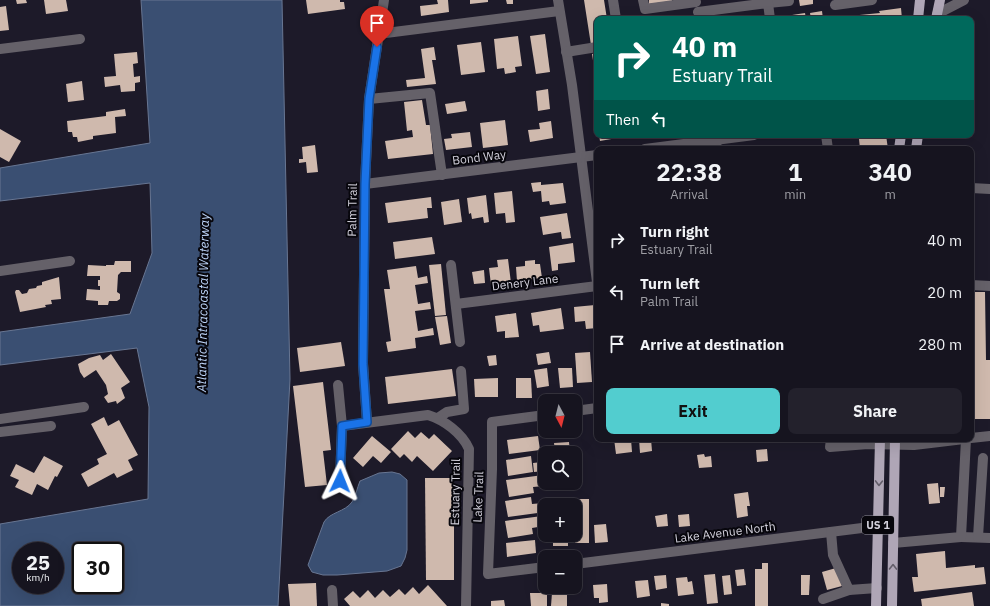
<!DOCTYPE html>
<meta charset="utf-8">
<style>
body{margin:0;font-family:"IBM Plex Sans",sans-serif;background:#23212c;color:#f1f3f6;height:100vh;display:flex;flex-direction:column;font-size:15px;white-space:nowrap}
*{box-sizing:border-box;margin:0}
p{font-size:13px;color:#9e9ea4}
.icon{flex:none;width:22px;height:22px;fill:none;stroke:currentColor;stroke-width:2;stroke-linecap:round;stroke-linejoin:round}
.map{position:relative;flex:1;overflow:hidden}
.drawer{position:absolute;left:594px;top:146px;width:380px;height:296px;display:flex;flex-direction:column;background:#16141f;border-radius:8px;box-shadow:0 4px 16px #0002,0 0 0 1px #35333d}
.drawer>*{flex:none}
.guide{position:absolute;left:594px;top:16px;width:380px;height:122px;border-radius:8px;box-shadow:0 4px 16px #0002,0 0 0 1px #35333d;background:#00695c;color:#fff;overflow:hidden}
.needle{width:26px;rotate:173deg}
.controls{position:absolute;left:538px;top:394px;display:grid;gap:8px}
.controls a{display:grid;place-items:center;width:44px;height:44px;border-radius:8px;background:#16141f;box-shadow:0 4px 16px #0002,0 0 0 1px #35333d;font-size:20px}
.speed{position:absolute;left:12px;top:542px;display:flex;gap:8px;font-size:20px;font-weight:700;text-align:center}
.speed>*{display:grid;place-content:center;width:52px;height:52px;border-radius:50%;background:#16141f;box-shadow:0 4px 16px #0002,0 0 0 1px #35333d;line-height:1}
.speed small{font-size:10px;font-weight:400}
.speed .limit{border:2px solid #111;border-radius:6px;background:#fff;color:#111}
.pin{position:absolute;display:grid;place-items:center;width:34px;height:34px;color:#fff;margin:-41px -17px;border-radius:50% 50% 50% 0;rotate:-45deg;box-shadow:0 0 4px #0007}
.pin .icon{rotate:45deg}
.me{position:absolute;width:44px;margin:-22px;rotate:2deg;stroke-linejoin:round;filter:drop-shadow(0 0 3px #0008)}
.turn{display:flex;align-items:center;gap:14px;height:84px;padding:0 12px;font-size:18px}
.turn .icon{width:52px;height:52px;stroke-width:2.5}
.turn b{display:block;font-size:28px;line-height:34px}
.then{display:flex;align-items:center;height:38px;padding:0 12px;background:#0003;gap:8px;font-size:15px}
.eta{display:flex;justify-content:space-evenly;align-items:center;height:68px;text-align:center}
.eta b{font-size:24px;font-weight:800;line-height:28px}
.primary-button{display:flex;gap:8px;margin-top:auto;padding:8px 12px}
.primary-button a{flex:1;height:46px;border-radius:8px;background:#52cdcf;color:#111;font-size:16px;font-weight:800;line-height:46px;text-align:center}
.primary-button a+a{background:#23212c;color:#f1f3f6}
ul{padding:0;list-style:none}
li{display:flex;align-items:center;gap:12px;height:52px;padding:0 12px}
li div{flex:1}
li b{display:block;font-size:15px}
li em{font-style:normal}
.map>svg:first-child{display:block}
</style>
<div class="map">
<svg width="990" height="606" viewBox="0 0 990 606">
<rect width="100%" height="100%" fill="#1d1a29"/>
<g fill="#3a4f72" stroke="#687692" fill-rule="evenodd">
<path d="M 141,0 L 282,0 L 290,379 L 278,606 L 0,606 L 0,524 L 148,499 L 149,407 L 137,348 L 0,365 L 0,332 L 130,314 L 152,253 L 150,183 L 0,201 L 0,168 L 150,143 ZM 21,551 L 55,551 L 55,585 L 21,585 ZM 81,551 L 115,551 L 115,585 L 81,585 Z"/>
<path d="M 392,472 L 400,474 L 407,480 L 407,550 L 405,558 L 401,566 L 387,571 L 337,575 L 323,575 L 312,572 L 308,565 L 324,522 C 330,512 345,512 352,502 C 356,496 357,488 360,481 L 379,473 Z"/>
</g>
<g fill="#cfb9ad">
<path d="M 16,0 L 26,0 L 27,3 L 17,4 Z"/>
<path d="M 44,0 L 66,0 L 68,11 L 46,14 Z"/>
<path d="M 306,0 L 340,0 L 340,2 L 344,2 L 345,9 L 308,14 Z"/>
<path d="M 437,0 L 448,0 L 449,12 L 421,16 L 420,6 L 438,4 Z"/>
<path d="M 470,0 L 488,0 L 488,2 L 470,4 Z"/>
<path d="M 506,0 L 513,0 L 513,4 L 507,4 Z"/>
<path d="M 584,0 L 604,0 L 607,19 L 597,19 L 597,44 L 591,45 Z"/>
<path d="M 649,0 L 672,0 L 672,1 L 649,4 Z"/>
<path d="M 799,0 L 813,0 L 813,4 L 800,6 Z"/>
<path d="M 6,6 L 9,30 L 0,31 L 0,7 Z"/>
<path d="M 901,8 L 902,19 L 839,19 L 839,17 L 880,13 L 879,11 Z"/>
<path d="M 822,11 L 823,19 L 811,19 L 810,13 Z"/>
<path d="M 805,13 L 806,19 L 792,19 L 792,15 Z"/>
<path d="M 680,15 L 680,19 L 652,19 L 652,18 Z"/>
<path d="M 545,34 L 550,72 L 536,74 L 530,36 Z"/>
<path d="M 518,36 L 522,66 L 515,67 L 516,72 L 505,74 L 504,68 L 497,69 L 494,39 Z"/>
<path d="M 481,42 L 485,72 L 461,75 L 457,45 Z"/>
<path d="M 434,47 L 436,60 L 432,60 L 436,84 L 407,87 L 406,80 L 425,78 L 421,49 Z"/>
<path d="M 137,52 L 138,63 L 133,64 L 134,77 L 140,76 L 140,82 L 135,83 L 135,91 L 121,92 L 120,85 L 105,87 L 104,77 L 116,76 L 114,54 Z"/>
<path d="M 597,53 L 597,72 L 595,73 L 592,54 Z"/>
<path d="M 82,81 L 84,100 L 68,102 L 66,84 Z"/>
<path d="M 548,89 L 550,109 L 538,111 L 536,91 Z"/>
<path d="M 422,100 L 426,125 L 430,125 L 433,154 L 388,159 L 385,141 L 413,137 L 412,130 L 407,131 L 404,102 Z"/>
<path d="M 465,101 L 467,111 L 447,114 L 445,104 Z"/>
<path d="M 125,109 L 126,116 L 115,117 L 116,133 L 93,136 L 93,139 L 78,142 L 77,137 L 73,137 L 72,132 L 68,132 L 67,121 L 106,116 L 106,112 Z"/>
<path d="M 505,120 L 508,145 L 483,148 L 480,123 Z"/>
<path d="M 551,121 L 553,138 L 530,142 L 528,130 L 540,129 L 539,123 Z"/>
<path d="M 0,129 L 21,141 L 9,162 L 0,157 Z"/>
<path d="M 470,132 L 472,147 L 446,150 L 444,139 L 452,138 L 451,134 Z"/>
<path d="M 599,135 L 617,135 L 617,138 L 600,141 Z"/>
<path d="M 870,135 L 886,135 L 888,149 L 860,149 L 859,139 L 870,138 Z"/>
<path d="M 315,145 L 318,172 L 307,173 L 306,162 L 299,163 L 299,159 L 303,159 L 302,147 Z"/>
<path d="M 541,182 L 541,185 L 563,183 L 566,203 L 550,205 L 549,201 L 542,202 L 541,191 L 533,192 L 531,183 Z"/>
<path d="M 512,191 L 515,222 L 506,223 L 505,213 L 496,214 L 494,193 Z"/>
<path d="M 486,195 L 489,222 L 484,223 L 483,217 L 472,219 L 471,213 L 469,214 L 467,198 Z"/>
<path d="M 431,197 L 432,208 L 427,208 L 428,218 L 388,223 L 385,203 Z"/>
<path d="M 459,199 L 462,222 L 444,225 L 441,202 Z"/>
<path d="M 567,213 L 571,238 L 562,239 L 561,232 L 543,235 L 540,217 Z"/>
<path d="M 432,237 L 435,254 L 395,259 L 393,242 Z"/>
<path d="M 573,243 L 575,262 L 558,264 L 558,270 L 552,271 L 549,247 Z"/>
<path d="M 508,259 L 511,283 L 491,285 L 489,268 L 498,267 L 497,260 Z"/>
<path d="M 535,260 L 535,264 L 540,264 L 542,278 L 517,281 L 516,267 L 525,266 L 525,261 Z"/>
<path d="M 115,261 L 131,261 L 131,272 L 121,272 L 118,275 L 117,292 L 120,294 L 120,299 L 117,301 L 109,301 L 108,305 L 98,305 L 98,301 L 86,300 L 87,289 L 100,290 L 100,286 L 98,286 L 98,280 L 100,280 L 100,276 L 87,276 L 88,265 L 106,266 L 106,265 L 114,265 Z"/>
<path d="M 441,264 L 446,315 L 435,316 L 429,265 Z"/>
<path d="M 416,266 L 418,278 L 427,276 L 428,283 L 415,285 L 418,304 L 430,302 L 431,309 L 415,311 L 418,331 L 433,328 L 434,335 L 415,338 L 416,348 L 388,352 L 386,342 L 391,341 L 384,289 L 390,289 L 387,270 Z"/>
<path d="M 484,270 L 485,283 L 474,284 L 472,272 Z"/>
<path d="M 59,277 L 61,299 L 51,300 L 52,304 L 45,305 L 46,307 L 20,312 L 15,292 L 16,290 L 19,290 L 22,294 L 27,293 L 29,289 L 36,288 L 37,286 L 42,285 L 42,282 Z"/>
<path d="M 971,292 L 985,292 L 986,360 L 990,360 L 990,419 L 971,419 Z"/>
<path d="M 595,305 L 597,328 L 586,329 L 585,321 L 575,322 L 574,307 Z"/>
<path d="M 561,308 L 564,329 L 540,332 L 539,325 L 533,326 L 531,313 Z"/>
<path d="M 516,313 L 519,337 L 505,338 L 505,331 L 497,332 L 495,316 Z"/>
<path d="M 447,316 L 451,343 L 440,345 L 435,317 Z"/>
<path d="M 341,342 L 345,366 L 300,372 L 297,348 Z"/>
<path d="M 549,352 L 551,363 L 538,365 L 536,354 Z"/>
<path d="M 590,352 L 592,382 L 577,383 L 575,353 Z"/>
<path d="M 111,354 L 130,382 L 121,388 L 125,398 L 117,404 L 116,401 L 108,403 L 104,397 L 108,394 L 106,385 L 96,370 L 84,378 L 80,372 L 78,364 L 89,358 L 100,355 L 103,360 Z"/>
<path d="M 496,355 L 497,365 L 489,366 L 487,356 Z"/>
<path d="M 547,368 L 549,386 L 537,388 L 534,370 Z"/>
<path d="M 558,368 L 572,368 L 573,387 L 560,388 Z"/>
<path d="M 452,369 L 456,396 L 388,404 L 385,377 Z"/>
<path d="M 498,378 L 498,397 L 475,397 L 474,379 Z"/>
<path d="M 516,378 L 531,378 L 532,398 L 516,398 Z"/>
<path d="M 323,382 L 331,450 L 323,451 L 327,485 L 305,487 L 293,386 Z"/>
<path d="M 104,417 L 108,426 L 119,420 L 138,455 L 128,460 L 133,470 L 117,478 L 114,473 L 88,487 L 81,474 L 99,464 L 97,459 L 107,454 L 91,424 Z"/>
<path d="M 408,431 L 415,438 L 421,432 L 429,439 L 434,434 L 452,451 L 433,471 L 417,456 L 412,462 L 404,454 L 400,458 L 391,449 Z"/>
<path d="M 372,436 L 391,452 L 381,463 L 373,456 L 363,467 L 353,458 Z"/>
<path d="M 538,436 L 540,450 L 509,454 L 507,440 Z"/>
<path d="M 614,439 L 631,439 L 632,452 L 616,454 Z"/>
<path d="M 639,439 L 651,439 L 652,451 L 640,453 Z"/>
<path d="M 569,442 L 570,453 L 555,452 L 554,443 Z"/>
<path d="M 767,449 L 768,461 L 757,462 L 756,450 Z"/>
<path d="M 704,454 L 705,457 L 711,456 L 712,467 L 699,468 L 697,455 Z"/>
<path d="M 44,456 L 63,466 L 57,477 L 55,476 L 48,490 L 37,484 L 32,495 L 15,487 L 19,480 L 10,476 L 16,464 L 34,473 Z"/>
<path d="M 531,456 L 533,472 L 508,476 L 506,460 Z"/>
<path d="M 542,462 L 544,471 L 534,472 L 533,463 Z"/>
<path d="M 543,475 L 544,486 L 533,487 L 534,493 L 509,497 L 506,480 Z"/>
<path d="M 425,478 L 454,478 L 454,580 L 426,580 Z"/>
<path d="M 938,483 L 940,503 L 929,504 L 927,484 Z"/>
<path d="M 940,487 L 945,487 L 944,497 L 940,497 Z"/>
<path d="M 748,492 L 750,506 L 747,506 L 748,516 L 737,518 L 734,494 Z"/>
<path d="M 531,497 L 532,504 L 543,503 L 545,512 L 508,517 L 505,501 Z"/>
<path d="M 576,499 L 589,499 L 589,543 L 575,543 Z"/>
<rect x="553" y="500" width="11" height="5"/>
<path d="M 667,514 L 668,526 L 657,527 L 655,516 Z"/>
<path d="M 689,514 L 690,526 L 679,527 L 678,515 Z"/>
<path d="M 542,516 L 544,526 L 532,528 L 533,534 L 508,538 L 505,521 Z"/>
<path d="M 606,524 L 608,542 L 595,543 L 594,525 Z"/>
<rect x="553" y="535" width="15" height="11"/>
<path d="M 535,540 L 536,553 L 507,557 L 506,543 Z"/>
<path d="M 945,551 L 946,568 L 975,565 L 975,568 L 984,567 L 986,584 L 914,592 L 912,577 L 918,577 L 916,554 Z"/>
<path d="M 762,563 L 768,563 L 768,606 L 755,606 L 755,569 L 762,569 Z"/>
<path d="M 836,568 L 842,586 L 827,590 L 822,572 Z"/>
<path d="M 744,569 L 746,585 L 737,586 L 735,570 Z"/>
<path d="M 715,574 L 718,603 L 707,604 L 704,575 Z"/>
<path d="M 666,575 L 667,588 L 656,590 L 654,576 Z"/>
<path d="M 730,575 L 732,594 L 724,595 L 722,576 Z"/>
<path d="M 801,575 L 810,575 L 809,595 L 801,595 Z"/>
<path d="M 687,577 L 688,582 L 692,581 L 694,594 L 678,596 L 676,578 Z"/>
<path d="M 648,580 L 650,596 L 637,598 L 635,581 Z"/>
<path d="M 316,583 L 317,606 L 290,606 L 288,584 Z"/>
<path d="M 607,584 L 608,602 L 599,603 L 599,598 L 594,598 L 593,585 Z"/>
<path d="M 428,585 L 447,606 L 350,606 L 344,599 L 353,591 L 360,598 L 368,590 L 375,598 L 383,590 L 390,597 L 399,589 L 405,595 L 413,587 L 419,594 Z"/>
<path d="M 972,592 L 974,606 L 922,606 L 921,599 Z"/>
<path d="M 530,593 L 547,593 L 547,606 L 531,606 Z"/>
<path d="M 552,593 L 567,593 L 567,606 L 551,606 Z"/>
<path d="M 504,600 L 505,606 L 491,606 L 491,601 Z"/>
<path d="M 661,603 L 669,604 L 669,606 L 661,606 Z"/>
</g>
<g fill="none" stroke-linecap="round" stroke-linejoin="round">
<g stroke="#656169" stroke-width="10">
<path d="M 558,0 L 572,85 L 597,282"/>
<path d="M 613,0 L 616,19"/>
<path d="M 643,0 L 645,9 L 696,2"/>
<path d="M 768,0 L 768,3 L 789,1"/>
<path d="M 835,5 L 872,0"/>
<path d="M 698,12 L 768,3 L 770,19"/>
<path d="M 937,14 L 964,0"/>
<path d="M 378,34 L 559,11"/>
<path d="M 0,49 L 80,39"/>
<path d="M 566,52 L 597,47"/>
<path d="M 369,99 L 430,93 L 442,175"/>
<path d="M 715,135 L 717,149"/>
<path d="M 826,135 L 828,149"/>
<path d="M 645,149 L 754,135"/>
<path d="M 365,184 L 597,155"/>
<path d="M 971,188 L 990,189"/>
<path d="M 451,265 L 460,342"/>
<path d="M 0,271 L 70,261"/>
<path d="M 971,285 L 990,286"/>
<path d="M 456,304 L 597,286"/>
<path d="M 338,385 L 342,426 L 340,481"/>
<path d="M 575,411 L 597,408"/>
<path d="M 545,415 L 492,422 L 492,469 L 488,574 L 545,567"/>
<path d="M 438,418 L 447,412 L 464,409 L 461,371"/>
<path d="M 0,419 L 84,407"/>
<path d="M 367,422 L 363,363 L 365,184 L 369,99 L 384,0"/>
<path d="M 342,426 L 428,415 C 444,420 462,433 469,449 L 466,606"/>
<path d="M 0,432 L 51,426"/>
<path d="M 971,438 L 990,436"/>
<path d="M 831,439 L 830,447 L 868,444 L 914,445 L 964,439"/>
<path d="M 961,537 L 990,538"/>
<path d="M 978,537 L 983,458"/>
<path d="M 893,543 L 961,537 L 966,439"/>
<path d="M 575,564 L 878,526"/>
<path d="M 332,590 L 333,606"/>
<path d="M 849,590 L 877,588"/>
<path d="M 823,599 L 849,590 L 833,555 L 831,532"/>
</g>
<g stroke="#afa6b6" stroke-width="10">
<path d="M 918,19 L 920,0"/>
<path d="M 936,19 L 940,0"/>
<path d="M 899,149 L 901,135"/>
<path d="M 916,149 L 918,135"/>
<path d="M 876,606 L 880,439"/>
<path d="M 892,606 L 895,439"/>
</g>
</g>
<defs><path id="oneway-chevron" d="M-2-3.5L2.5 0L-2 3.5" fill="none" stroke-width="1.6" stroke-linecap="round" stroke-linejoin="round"/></defs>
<g stroke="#635e6a">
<use href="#oneway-chevron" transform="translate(879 483) rotate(91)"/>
<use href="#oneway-chevron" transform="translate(893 567) rotate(-89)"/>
</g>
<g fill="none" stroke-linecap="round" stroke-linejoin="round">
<g stroke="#114b97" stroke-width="10">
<path id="route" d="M 340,481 L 342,426 L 367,422 L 363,364 L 365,184 L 369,99 L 377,47"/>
</g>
<use href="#route" stroke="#1a73e8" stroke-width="7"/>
</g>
<g text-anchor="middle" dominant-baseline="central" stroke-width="4" stroke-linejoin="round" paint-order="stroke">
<rect fill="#07060c" stroke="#95939d" stroke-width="1" x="862" y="516" width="32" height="18" rx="3"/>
<g font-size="11" font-weight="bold" fill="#d2d0db">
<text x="878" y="525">US 1</text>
</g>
<g font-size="12" fill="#d2d0db" stroke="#07060c">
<text transform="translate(479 157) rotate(-7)">Bond Way</text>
<text transform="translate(352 210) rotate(-89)">Palm Trail</text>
<text transform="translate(525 282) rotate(-7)">Denery Lane</text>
<text transform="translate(455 492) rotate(-89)">Estuary Trail</text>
<text transform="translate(478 497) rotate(-88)">Lake Trail</text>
<text transform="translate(725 532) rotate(-7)">Lake Avenue North</text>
</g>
<g font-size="13" font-style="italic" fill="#bcd3f7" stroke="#07060c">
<text transform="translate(203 303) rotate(-89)">Atlantic Intracoastal Waterway</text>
</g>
</g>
</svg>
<div class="controls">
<a><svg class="needle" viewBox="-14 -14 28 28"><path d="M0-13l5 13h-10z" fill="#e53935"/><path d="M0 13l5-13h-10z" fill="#9e9ea4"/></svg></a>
<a><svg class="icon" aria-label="search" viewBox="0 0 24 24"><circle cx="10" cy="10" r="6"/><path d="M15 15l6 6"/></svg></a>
<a>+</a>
<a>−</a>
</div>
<div class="speed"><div>25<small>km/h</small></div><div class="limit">30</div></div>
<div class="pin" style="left:377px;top:47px;background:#d93025"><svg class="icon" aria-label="arrive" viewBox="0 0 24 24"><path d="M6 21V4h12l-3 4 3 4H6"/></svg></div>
<svg class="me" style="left:340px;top:481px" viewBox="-20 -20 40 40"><path d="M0-17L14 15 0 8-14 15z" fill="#1a73e8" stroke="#fff" stroke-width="4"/></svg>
<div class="guide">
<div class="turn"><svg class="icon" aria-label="right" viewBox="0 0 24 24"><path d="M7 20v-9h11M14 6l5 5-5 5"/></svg><div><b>40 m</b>Estuary Trail</div></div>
<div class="then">Then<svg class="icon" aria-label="left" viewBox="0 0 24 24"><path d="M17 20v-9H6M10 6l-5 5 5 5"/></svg></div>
</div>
<section class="drawer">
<div class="eta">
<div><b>22:38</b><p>Arrival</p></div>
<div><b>1</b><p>min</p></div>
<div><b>340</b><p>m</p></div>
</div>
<ul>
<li><svg class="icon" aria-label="right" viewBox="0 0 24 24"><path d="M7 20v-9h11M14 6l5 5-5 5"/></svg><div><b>Turn right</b><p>Estuary Trail</p></div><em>40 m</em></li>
<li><svg class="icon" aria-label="left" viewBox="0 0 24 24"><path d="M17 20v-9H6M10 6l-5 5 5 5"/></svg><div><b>Turn left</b><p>Palm Trail</p></div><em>20 m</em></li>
<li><svg class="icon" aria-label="arrive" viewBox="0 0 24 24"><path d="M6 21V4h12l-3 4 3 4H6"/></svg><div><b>Arrive at destination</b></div><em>280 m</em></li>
</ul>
<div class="primary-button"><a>Exit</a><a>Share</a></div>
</section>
</div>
